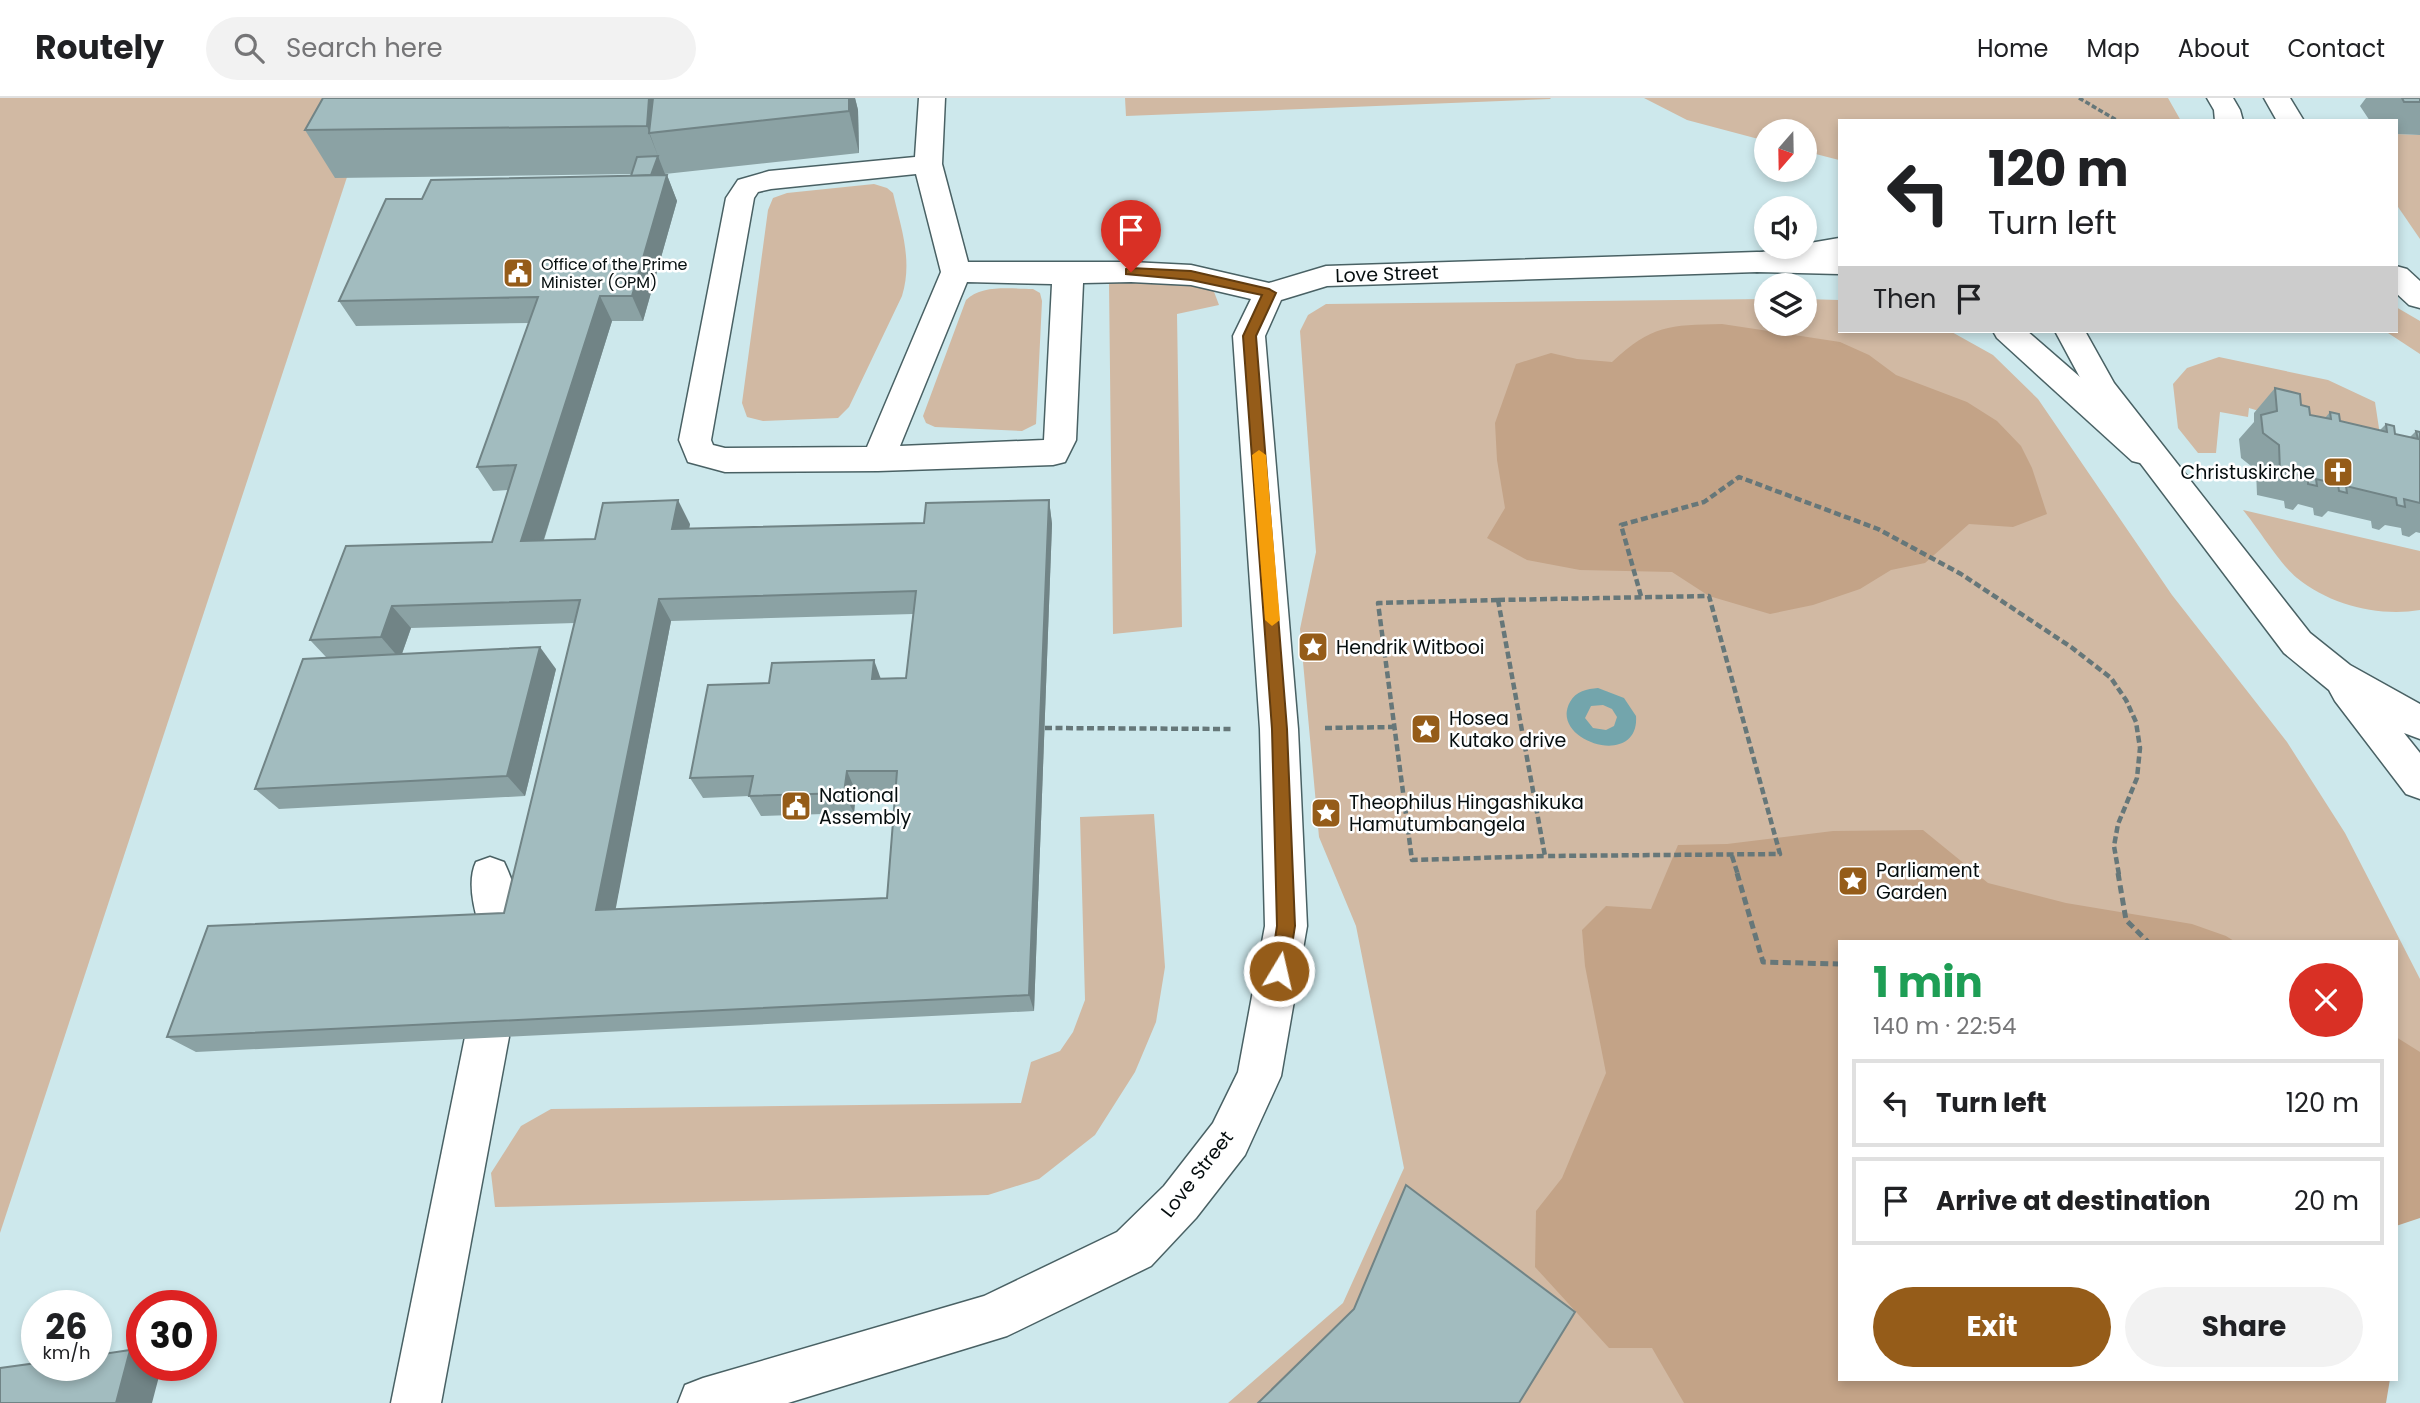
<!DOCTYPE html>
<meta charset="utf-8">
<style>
body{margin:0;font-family:Poppins,sans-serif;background:#f2f2f2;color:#202124;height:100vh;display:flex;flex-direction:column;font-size:26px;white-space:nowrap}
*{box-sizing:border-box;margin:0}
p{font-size:23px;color:#757577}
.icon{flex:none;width:38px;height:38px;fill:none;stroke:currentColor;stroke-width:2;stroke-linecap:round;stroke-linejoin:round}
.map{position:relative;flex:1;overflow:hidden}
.sheet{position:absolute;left:1838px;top:842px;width:560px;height:441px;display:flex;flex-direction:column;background:#fff;border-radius:0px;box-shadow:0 4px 10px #0003}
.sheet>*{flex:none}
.guide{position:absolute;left:1838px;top:21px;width:560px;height:214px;border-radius:0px;box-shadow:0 4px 10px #0003;background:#fff;color:#202124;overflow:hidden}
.needle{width:46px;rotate:200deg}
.buttons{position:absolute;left:1754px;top:21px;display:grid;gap:14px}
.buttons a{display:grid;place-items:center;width:63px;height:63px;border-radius:50%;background:#fff;box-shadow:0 4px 10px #0003;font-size:35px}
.speed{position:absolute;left:21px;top:1192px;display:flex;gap:14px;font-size:35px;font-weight:700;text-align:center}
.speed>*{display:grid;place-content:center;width:91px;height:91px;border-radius:50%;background:#fff;box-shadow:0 4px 10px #0003;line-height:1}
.speed small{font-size:18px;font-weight:400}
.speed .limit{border:10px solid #d22;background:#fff;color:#111}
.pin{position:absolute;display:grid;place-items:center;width:60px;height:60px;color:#fff;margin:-72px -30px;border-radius:50% 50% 50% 0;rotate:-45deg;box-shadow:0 0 7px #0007}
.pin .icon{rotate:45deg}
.me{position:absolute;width:77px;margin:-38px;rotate:9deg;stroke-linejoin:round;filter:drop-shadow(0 0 5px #0008)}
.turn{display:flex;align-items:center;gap:24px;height:147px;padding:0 35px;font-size:32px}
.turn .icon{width:91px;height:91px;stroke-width:2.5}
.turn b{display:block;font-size:49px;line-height:60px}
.then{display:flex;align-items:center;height:66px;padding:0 35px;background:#0003;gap:14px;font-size:26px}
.round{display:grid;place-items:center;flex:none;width:74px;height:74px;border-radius:37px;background:#f2f2f2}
.headline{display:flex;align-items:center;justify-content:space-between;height:119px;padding:0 35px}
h1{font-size:42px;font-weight:700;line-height:52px;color:#1e9e55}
.primary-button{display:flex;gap:14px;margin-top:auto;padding:14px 35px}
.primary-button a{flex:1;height:80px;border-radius:42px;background:#955c19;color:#fff;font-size:28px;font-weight:700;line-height:80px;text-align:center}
.primary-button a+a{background:#f2f2f2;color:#202124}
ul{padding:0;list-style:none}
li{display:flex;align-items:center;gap:21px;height:88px;margin:0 14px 10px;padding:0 21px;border:4px solid #e0e0e0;border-radius:0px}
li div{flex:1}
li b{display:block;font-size:26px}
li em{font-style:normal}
header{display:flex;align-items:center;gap:42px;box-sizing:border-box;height:98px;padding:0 35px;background:#fff;border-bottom:2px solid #e0e0e0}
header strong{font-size:33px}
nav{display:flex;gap:38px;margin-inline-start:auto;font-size:24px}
.search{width:490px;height:63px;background:#f2f2f2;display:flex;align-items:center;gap:18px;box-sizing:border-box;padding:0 24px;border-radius:38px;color:#757577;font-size:26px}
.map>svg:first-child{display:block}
</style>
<header>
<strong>Routely</strong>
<div class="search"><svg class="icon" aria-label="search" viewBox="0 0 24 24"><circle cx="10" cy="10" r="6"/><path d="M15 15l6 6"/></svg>Search here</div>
<nav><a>Home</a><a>Map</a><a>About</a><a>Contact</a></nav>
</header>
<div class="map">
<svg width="2420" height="1305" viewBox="0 0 2420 1305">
<rect width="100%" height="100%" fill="#cde8ec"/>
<g fill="#d1b9a3">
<path d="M 0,0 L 373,0 L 0,1135 Z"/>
<path d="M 1125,0 L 1550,0 L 1551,1 L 1126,18 Z"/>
<path d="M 1644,0 L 2168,0 L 2181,23 L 1839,23 L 1839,62 L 1804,53 L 1804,33 L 1766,33 L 1766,43 L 1687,22 Z"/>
<path d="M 2396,36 L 2420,37 L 2420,141 L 2396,106 Z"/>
<path d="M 874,86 L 887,90 L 893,95 C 901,130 913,162 902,198 L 849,309 L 838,320 L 763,323 L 747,319 L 742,305 L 768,112 L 773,100 L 787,95 Z"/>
<path d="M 1133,176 L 1213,191 L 1219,207 L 1177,216 L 1182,529 L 1113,536 L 1109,185 Z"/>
<path d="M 1033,191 L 1040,195 L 1042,203 L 1036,326 L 1022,333 L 935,329 L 926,325 L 923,318 L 966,202 C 982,186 1012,191 1033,191 Z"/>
<path d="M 1766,201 L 1766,226 L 1804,226 L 1804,201 L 1839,202 L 1839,233 L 1950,233 L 1993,257 L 2038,301 L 2172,497 L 2287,644 L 2345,735 L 2420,881 L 2420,1066 L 2396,1059 L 2396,844 L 1839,844 L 1768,1305 L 1228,1305 L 1343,1205 L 1404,1070 L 1356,828 L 1319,739 L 1300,531 L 1316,454 L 1300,233 L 1308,217 L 1326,206 Z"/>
<path d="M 2396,209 L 2420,223 L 2420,256 L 2385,233 L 2396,233 Z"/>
<path d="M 2219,259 L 2328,282 L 2375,304 L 2382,350 L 2249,310 L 2248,319 L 2220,314 L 2216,355 L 2198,355 L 2178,330 L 2173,286 L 2187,270 Z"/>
<path d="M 2243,412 L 2420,453 L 2420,512 C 2379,519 2330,507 2297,480 C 2280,466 2258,430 2243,412 Z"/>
<path d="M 1154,716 L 1165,869 L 1156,924 L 1135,974 L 1095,1037 L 1039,1081 L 988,1097 L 495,1109 L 491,1075 L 521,1028 L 551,1011 L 1021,1005 L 1031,964 L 1060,953 L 1073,934 L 1085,902 L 1080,719 Z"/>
</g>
<g fill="#c3a387">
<path d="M 1722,226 L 1840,244 L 1869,257 L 1896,277 L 1967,304 L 1997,323 L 2021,348 L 2032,370 L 2047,416 L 2013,429 L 1969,426 L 1925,465 L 1891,472 L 1860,491 L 1813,507 L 1770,516 L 1709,498 L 1672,474 L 1580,472 L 1527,462 L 1487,440 L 1505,410 L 1497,362 L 1495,325 L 1516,266 L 1551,255 L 1577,261 L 1612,264 C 1652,227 1669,227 1722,226 Z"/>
<path d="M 1923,732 L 1988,785 L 2066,805 L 2192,826 L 2226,838 L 2234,843 L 1839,844 L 1839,1281 L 2390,1281 L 2386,1305 L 1684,1305 L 1652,1250 L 1609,1250 L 1535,1169 L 1536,1113 L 1562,1080 L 1606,975 L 1585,868 L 1582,832 L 1606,808 L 1651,811 L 1678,747 L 1727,746 L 1833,733 Z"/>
<path d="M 2396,939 L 2420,954 L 2420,1120 L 2396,1128 Z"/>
</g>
<path fill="#73a5ac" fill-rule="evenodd" d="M 1598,590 L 1624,600 L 1636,618 C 1640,672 1548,643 1570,604 C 1576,593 1587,591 1598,590 ZM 1603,607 L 1612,611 L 1617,619 L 1614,628 L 1606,632 L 1593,630 L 1585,620 L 1591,608 Z"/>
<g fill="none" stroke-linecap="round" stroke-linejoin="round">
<g stroke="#496164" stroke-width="3">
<g id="minor">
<path d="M 919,0 L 945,0 L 942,66 L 968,164 L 1131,164 L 1191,167 L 1269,185 L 1326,168 L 1757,154 L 1839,156 L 1839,176 L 1757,174 L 1327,188 L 1281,202 L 1265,238 L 1298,631 L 1307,828 L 1281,978 L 1245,1057 L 1196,1120 L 1151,1168 L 1007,1238 L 788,1305 L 678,1305 L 685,1287 L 703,1280 L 984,1198 L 1117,1134 L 1164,1088 L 1213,1025 L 1238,974 L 1265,828 L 1260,631 L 1233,238 L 1251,201 L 1191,187 L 1131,184 L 1083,185 L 1076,342 L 1065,364 L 1053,367 L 878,373 L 725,374 L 688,364 L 679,342 L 726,100 L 738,82 L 769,73 L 915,59 ZM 916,76 L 941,174 L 867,349 L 725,350 L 713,347 L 711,342 L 754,100 L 758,94 L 771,91 ZM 967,184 L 1052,186 L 1044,342 L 900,348 Z"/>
<path d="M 1993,233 L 2027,233 L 2156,345 L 2161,354 L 2156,363 L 2144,366 L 2132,363 L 1997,240 Z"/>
<path d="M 490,759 L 504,764 C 515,787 527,824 517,848 L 502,853 L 487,848 C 477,825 465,787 476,764 Z"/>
<path d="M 487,918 L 502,924 L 509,939 L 441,1305 L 391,1305 L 465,939 L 472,924 Z"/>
</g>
</g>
<g stroke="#496164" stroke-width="3">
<g id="major">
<path d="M 2207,0 L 2233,0 L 2240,12 L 2243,23 L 2215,23 L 2214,12 Z"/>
<path d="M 2264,0 L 2290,0 L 2304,23 L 2277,23 Z"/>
<path d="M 1839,140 L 1839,159 L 1757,174 L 1747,171 L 1742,164 L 1747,157 L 1788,149 L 1804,149 L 1804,146 Z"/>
<path d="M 2396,168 L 2407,171 L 2420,183 L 2420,210 L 2409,207 L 2396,195 Z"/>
<path d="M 2055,233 L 2085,233 L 2114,285 L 2310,535 L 2350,567 L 2420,606 L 2420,641 L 2404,635 L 2420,655 L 2420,701 L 2406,696 L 2335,603 L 2329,592 L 2284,555 L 2091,300 Z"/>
</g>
</g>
<path stroke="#667779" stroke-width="3.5" stroke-dasharray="5 2.5" stroke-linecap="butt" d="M 2079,0 L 2118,23"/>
<g stroke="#667779" stroke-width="4.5" stroke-dasharray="7 3.5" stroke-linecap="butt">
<path d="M 1641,498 L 1621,427 L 1704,404 L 1739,379 L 1878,431 L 1961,476 L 2071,549 L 2111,580 L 2126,602 L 2136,624 L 2140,650 L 2137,680 L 2118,726 L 2114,748 L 2119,777"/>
<path d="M 1498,502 L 1545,758"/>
<path d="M 1498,502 L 1378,505 L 1412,762 L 1545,758"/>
<path d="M 1498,502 L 1709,498 L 1780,756 L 1545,758"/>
<path d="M 1045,630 L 1233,631"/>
<path d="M 1325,630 L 1394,629"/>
<path d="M 1732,758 L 1738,777"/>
</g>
<g stroke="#667779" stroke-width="5" stroke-dasharray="8 4.5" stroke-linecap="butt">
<path d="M 1737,775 L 1763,864 L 1839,866"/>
<path d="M 2118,775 L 2126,822 L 2148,844"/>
</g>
<use href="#minor" fill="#fff" fill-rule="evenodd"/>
<use href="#major" fill="#fff" fill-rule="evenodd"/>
</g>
<g fill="#8ba2a4" fill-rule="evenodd">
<path d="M 323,0 L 855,0 L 858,12 L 859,55 L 665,76 L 664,77 L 667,77 L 677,103 L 643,223 L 612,223 L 544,442 L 595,441 L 690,426 L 689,431 L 924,425 L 1049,402 L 1052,426 L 1034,913 L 196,954 L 167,939 L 504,815 L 575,525 L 411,530 L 402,556 L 556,571 L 525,698 L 279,711 L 255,691 L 326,559 L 310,542 L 492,444 L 508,392 L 493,393 L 477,369 L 529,225 L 356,228 L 339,203 L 422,101 L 631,78 L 632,76 L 335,80 L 305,32 ZM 913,516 L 906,580 L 880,581 L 690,680 L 703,700 L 749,698 L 761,718 L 854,715 L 856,694 L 895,693 L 887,800 L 615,811 L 671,523 Z"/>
<path d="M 2366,0 L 2420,0 L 2420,37 L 2396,36 L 2396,23 L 2370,23 L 2360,8 Z"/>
<path d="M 2275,290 L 2301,307 L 2310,317 L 2325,320 L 2330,314 L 2340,323 L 2380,332 L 2386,326 L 2395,336 L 2410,339 L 2416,333 L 2420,334 L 2420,435 L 2416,434 L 2409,439 L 2402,437 L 2401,430 L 2385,427 L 2379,432 L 2372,430 L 2371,423 L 2328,413 L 2322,419 L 2314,417 L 2313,410 L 2298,406 L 2293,412 L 2285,410 L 2284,403 L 2257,397 L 2256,372 L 2241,360 L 2239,341 L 2254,324 L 2254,315 Z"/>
<path d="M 1406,1087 L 1519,1305 L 1353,1213 Z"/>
</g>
<g fill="#718486">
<path d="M 649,0 L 657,0 L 649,35 L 665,76 L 656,103 L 649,85 L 658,58 L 647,28 Z"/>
<path d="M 849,0 L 855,0 L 858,12 L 859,55 L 849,13 Z"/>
<path d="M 667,77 L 677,103 L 643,223 L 632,198 Z"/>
<path d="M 600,198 L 612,223 L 536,466 L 521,443 Z"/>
<path d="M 678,402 L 690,426 L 684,455 L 672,431 Z"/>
<path d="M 1049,402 L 1052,426 L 1034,913 L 1029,897 Z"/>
<path d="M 659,501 L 671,523 L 612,830 L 596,812 Z"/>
<path d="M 392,508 L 411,530 L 400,561 L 381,539 Z"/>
<path d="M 540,549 L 556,571 L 525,698 L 507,678 Z"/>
<path d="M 874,562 L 882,584 L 872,581 Z"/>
<path d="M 847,673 L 856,694 L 854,715 L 844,695 Z"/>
<path d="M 130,1252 L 142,1254 L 142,1267 L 162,1267 L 152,1305 L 116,1305 Z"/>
</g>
<g fill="#a2bcbf" stroke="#718486" stroke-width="2" fill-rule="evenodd">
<path d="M 323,0 L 649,0 L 647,28 L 305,32 Z"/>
<path d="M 653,0 L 849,0 L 849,13 L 649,35 Z"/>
<path d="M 2402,0 L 2420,0 L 2420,4 L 2404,4 Z"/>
<path d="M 658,58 L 651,77 L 631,78 L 637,59 Z"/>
<path d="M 667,77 L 632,198 L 600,198 L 521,443 L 595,441 L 603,405 L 678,402 L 672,431 L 924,425 L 926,405 L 1049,402 L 1029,897 L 167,939 L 208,828 L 504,815 L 580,502 L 392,508 L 381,539 L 310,542 L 346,448 L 492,444 L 516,367 L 477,369 L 538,199 L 339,203 L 386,101 L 422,101 L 431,82 ZM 916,493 L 906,580 L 872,581 L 874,562 L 772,565 L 769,585 L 708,587 L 690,680 L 753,678 L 749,698 L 844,695 L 847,673 L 897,673 L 887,800 L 596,812 L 659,501 Z"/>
<path d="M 2275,290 L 2300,296 L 2301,307 L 2309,309 L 2310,317 L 2331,321 L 2330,314 L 2339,316 L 2340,323 L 2387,334 L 2386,326 L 2394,328 L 2395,336 L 2418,341 L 2416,333 L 2420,334 L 2420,405 L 2404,401 L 2405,409 L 2397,407 L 2396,400 L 2346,388 L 2347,395 L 2339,393 L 2338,386 L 2316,381 L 2317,388 L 2308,386 L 2308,379 L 2280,373 L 2279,347 L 2263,335 L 2261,317 L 2277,313 Z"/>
<path d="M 540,549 L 507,678 L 255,691 L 303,561 Z"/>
<path d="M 1406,1087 L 1575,1214 L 1519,1305 L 1258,1305 L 1354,1211 Z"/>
<path d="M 130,1252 L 116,1305 L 0,1305 L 0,1270 L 37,1265 L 37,1267 L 96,1267 L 96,1257 Z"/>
</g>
<path fill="#955c19" stroke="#613c10" stroke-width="2" d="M 1131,170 L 1191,173 L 1269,191 L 1276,195 L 1256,238 L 1287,631 L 1295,828 L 1288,873 L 1285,879 L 1279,881 L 1273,879 L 1270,873 L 1277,828 L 1272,631 L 1243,238 L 1262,197 L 1191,182 L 1126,176 L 1126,171 Z"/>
<path fill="#f59e0b" d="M 1259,352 L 1266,357 L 1280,522 L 1272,528 L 1265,522 L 1252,357 Z"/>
<defs>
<g id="civic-square" transform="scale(1.575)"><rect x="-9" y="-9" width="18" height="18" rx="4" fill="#955c19" stroke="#fff"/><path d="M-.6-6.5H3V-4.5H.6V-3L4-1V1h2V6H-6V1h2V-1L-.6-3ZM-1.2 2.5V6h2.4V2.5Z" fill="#fff"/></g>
<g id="church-square" transform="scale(1.575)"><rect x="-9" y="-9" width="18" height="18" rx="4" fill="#955c19" stroke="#fff"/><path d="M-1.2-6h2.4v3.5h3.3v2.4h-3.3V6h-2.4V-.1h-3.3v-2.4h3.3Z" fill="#fff"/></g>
<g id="sight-square" transform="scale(1.575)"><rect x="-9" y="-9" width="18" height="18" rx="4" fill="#955c19" stroke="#fff"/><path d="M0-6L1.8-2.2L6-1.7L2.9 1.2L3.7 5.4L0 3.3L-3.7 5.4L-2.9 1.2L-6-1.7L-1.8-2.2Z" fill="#fff"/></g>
</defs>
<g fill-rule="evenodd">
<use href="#civic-square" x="518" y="175"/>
<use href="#church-square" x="2338" y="374"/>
<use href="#sight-square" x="1313" y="549"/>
<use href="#sight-square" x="1426" y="631"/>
<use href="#civic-square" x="796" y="708"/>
<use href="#sight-square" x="1326" y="715"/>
<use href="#sight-square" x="1853" y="783"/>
</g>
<g text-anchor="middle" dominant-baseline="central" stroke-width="5" stroke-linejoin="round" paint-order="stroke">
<g font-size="16" fill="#060e0f" stroke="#fff" text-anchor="start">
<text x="541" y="166">Office of the Prime<tspan x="541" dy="18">Minister (OPM)</tspan></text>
</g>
<g font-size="19" fill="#060e0f" stroke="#fff">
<text transform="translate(1387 176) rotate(-2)">Love Street</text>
<text transform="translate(1197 1076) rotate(-52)">Love Street</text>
</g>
<g font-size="19" fill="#060e0f" stroke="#fff" text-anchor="start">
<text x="2315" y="374" text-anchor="end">Christuskirche</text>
<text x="1336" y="549">Hendrik Witbooi</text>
<text x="1449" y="620">Hosea<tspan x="1449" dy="22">Kutako drive</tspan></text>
<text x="819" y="697">National<tspan x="819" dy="22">Assembly</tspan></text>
<text x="1349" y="704">Theophilus Hingashikuka<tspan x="1349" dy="22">Hamutumbangela</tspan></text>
<text x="1876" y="772">Parliament<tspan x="1876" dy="22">Garden</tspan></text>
</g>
</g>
</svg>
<div class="buttons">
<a><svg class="needle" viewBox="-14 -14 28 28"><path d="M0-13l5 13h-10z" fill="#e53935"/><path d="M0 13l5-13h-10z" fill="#757577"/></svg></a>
<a><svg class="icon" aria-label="sound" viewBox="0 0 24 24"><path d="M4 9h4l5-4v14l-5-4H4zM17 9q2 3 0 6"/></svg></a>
<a><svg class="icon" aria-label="layers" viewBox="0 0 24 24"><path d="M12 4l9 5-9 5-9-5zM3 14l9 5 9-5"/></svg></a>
</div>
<div class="speed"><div>26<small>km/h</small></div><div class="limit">30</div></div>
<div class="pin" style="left:1131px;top:174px;background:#d93025"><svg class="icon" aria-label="arrive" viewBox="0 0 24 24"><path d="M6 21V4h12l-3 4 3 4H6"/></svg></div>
<svg class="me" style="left:1279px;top:873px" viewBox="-20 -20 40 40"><circle r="17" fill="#955c19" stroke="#fff" stroke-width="3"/><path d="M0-11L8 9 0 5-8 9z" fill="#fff"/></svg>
<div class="guide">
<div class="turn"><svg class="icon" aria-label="left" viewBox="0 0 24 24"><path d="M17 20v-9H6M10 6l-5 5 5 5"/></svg><div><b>120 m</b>Turn left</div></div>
<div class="then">Then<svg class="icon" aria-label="arrive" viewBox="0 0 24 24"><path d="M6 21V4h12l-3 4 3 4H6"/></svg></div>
</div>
<section class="sheet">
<div class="headline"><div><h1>1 min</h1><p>140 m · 22:54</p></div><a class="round" style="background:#d93025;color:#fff"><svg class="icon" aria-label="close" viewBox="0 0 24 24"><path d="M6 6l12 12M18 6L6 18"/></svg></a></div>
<ul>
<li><svg class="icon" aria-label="left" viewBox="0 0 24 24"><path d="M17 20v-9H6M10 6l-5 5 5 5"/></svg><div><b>Turn left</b></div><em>120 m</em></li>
<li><svg class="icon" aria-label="arrive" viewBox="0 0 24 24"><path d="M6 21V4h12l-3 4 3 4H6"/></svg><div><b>Arrive at destination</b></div><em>20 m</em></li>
</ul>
<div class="primary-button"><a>Exit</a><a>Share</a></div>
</section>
</div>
